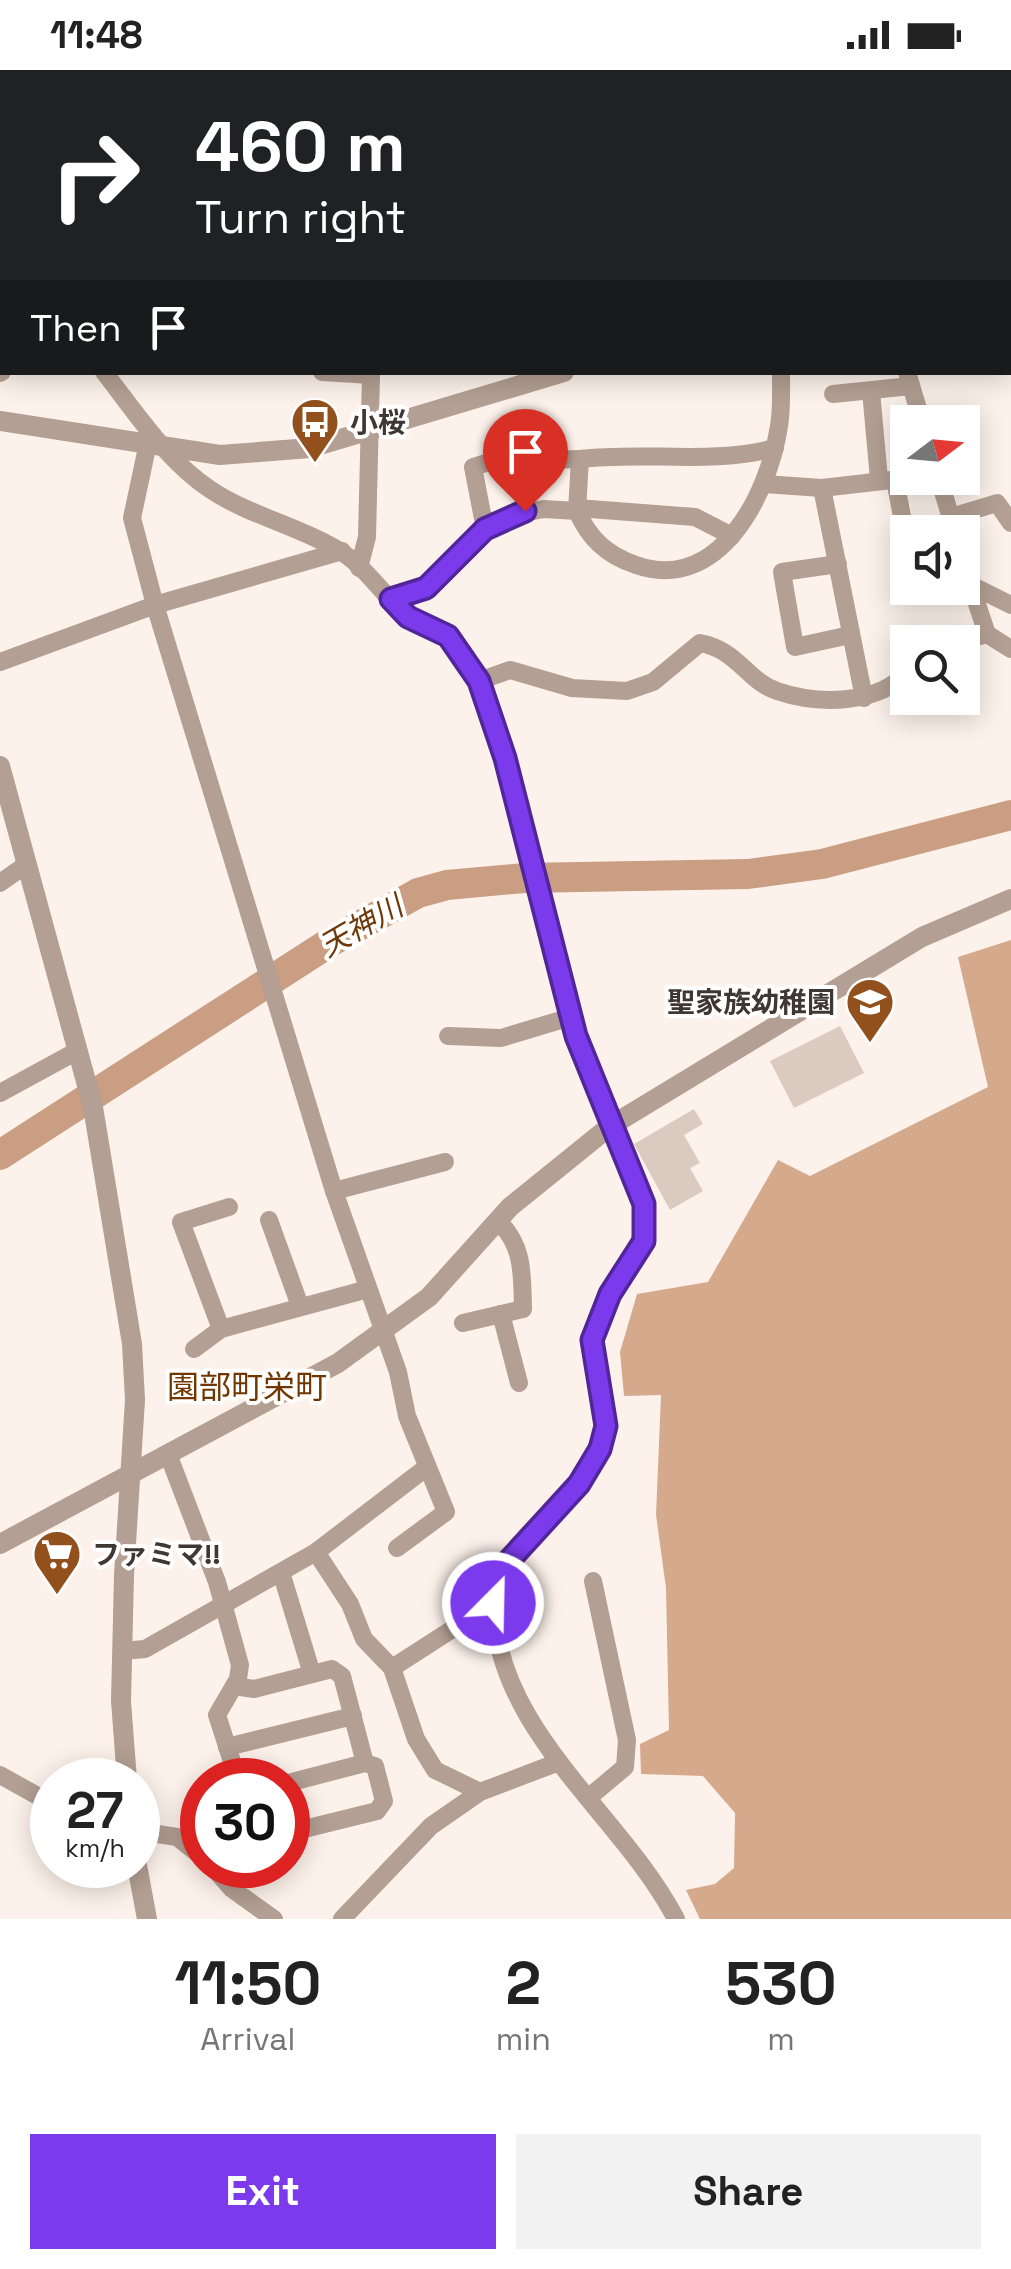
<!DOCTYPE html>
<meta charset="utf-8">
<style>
body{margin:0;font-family:"Space Grotesk","Noto Sans JP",sans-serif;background:#f2f2f2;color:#222;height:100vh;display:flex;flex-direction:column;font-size:38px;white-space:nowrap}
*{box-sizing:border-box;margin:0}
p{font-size:32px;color:#767676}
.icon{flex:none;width:55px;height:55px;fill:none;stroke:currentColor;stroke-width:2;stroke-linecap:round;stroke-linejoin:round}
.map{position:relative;height:1849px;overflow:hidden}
.drawer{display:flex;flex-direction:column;background:#fff;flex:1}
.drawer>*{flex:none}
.hud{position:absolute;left:0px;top:0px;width:1012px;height:305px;box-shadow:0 5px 25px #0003;background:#202124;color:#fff;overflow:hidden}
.needle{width:65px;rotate:74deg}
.tools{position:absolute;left:890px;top:335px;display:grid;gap:20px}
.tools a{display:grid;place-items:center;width:90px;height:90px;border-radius:0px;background:#fff;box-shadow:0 5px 25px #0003;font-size:50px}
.speed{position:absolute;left:30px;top:1688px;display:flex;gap:20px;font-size:50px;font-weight:700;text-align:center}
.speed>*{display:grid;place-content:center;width:130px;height:130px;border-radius:50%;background:#fff;box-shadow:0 5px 25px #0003;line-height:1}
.speed small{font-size:25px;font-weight:400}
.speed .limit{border:15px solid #d22;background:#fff;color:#111}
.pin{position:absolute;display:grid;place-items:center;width:85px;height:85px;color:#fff;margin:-102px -42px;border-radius:50% 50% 50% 0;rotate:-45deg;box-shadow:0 0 10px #0007}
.pin .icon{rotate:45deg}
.me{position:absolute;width:110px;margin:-55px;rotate:23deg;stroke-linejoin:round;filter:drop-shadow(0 0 8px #0008)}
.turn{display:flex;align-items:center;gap:35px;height:210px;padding:0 30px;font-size:45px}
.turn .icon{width:130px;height:130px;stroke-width:2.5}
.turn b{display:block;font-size:70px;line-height:85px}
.then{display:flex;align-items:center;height:95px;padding:0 30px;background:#0003;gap:20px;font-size:38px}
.eta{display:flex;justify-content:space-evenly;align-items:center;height:170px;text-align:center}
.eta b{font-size:60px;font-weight:700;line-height:70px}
.button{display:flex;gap:20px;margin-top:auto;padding:20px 30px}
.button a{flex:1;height:115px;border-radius:0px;background:#7c3aed;color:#fff;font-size:40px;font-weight:700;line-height:115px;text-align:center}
.button a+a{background:#f2f2f2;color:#222}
.status{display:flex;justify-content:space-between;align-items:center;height:70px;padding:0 50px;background:#fff;direction:ltr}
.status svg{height:28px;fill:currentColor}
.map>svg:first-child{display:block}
</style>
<div class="status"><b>11:48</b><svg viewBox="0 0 49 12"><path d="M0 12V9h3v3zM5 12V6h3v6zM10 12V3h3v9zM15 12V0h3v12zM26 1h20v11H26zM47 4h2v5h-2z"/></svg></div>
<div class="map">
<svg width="1011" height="1849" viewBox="0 0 1011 1849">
<rect width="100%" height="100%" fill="#fdf2eb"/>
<path fill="#d5a98c" d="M 1011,870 L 1011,1849 L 700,1849 L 686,1820 L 715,1814 L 734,1798 L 735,1743 L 703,1706 L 641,1704 L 640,1674 L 669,1660 L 666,1518 L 656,1445 L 661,1325 L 624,1326 L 620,1282 L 637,1224 L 708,1212 L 778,1090 L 810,1106 L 988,1017 L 958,887 Z"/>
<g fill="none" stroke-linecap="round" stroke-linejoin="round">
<path stroke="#ca9e82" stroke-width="30" d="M 0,1085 L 332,871 L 418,823 L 447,815 L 524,808 L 748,804 L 822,794 L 1011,745"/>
</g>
<g fill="#dbcabf">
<path d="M 840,956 L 864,1003 L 794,1038 L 770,991 Z"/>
<path d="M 694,1039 L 703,1054 L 684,1065 L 700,1093 L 690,1098 L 703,1121 L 670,1140 L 634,1074 Z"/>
</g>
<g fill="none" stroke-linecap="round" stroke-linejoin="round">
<path stroke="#b39f93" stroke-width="9" d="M 968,2 L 968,0"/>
<g stroke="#b39f93" stroke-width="18">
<path d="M 109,0 L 109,2"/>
<path d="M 608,0 L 608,2"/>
<path d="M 51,2 L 52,0"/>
<path d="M 297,2 L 297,0"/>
<path d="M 0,43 L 2,46"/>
<path d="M 0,97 L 2,99"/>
<path d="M 0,187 L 2,190"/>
<path d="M 104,302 C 136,343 167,391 211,420 C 250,446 299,456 338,480 C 365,495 382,525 406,544 C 426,561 450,564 466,587 C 498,634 509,701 522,756 C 544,847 565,938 598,1026 C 610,1058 641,1108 644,1139 C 648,1188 603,1219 593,1267 C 586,1303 614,1341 600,1378 C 577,1435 491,1472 494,1538 C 498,1663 622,1745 676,1849"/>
<path d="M 322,302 L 371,305 L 367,467 L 359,498"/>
<path d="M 907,302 L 922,352"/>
<path d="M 0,303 L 2,302"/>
<path d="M 871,321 L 879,409"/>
<path d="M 833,324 L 911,316"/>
<path d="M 148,373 L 132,448 L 155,535 L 334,1121 L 398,1302 L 407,1346 L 446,1442 L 397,1478"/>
<path d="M 939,408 L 955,462"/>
<path d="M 895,410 L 908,478"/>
<path d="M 764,414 L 822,418"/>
<path d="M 577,438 L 695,447 L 732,466"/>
<path d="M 577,441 L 580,389 C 645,381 711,395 775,378"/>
<path d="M 951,447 L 997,433 L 1011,453"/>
<path d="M 485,459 L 473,397 L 518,383 L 543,390 L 580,389"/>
<path d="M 962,489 L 987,564 L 1011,579"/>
<path d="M 838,494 L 782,502 L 795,577 L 850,565"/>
<path d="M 973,516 L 1011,535"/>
<path d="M 915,518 L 923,518"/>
<path d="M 391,529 L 425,518 L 485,459 L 508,446 L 544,439 L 577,441 C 589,468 606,485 636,495 C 719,524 769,424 779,356 C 782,339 781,320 781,302"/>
<path d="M 958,572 L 987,564"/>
<path d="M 0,592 L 155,535 L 342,481"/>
<path d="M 479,611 L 510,600 L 572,618 L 627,621 L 653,612 L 700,573 C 738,580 747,611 777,621 C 818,635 879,635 908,601"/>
<path d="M 864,628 L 822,418 L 909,408"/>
<path d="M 0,813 L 27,794"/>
<path d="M 448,966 L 501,968 L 571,947"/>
<path d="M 0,1023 L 77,981"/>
<path d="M 334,1121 L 445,1092"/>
<path d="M 269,1150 L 300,1236"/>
<path d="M 501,1244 L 519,1313"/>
<path d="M 463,1253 L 523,1239 C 522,1204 524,1176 498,1151"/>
<path d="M 221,1259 L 181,1152 L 229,1137"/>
<path d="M 194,1279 L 221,1259 L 368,1219"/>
<path d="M 168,1384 L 217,1512 L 240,1595 L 238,1609 L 217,1645 L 238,1710"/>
<path d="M 316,1482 L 350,1534 L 364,1569 L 392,1598 L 416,1669 L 435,1700 L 480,1722"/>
<path d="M 281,1502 L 312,1604"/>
<path d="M 122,1581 L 145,1579 L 316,1482 L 427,1397"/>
<path d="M 392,1598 L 493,1533"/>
<path d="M 234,1616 L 254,1619 L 332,1599 L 342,1606 L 365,1693"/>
<path d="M 227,1677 L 353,1646"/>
<path d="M 0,1705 L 52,1734"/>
<path d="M 288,1713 L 365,1693 L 375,1696 L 384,1731 L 377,1741 L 288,1763"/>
<path d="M 588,1728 L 625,1697 L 627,1670 L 593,1511"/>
<path d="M 138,1761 L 177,1767 L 202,1787"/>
<path d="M 211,1795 L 232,1819 L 274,1849"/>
<path d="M 342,1849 L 431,1756 L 480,1722 L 559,1692"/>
</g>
<g stroke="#b39f93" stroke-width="20">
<path d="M 788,0 L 788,2"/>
<path d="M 1010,233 L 1011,233"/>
<path d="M 0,351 L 220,385 L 310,378 L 564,302"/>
<path d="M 0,696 L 93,1037 L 132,1274 L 135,1330 L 124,1505 L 121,1631 L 127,1710"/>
<path d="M 0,1474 L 338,1293 L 429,1227 L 510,1137 L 609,1057 L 922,867 L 1011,829"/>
<path d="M 137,1795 L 147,1849"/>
</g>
</g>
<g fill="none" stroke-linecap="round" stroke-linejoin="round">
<g stroke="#51269a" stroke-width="25">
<path id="route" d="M 493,1533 L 504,1496 L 579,1414 L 600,1379 L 606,1356 L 592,1270 L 610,1224 L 644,1171 L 644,1134 L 576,966 L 505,688 L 479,611 L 448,566 L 408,547 L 391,529 L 426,518 L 485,459 L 525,441"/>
</g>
<use href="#route" stroke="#7c3aed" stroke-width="18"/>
</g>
<defs>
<g id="bus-pin" transform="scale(2.5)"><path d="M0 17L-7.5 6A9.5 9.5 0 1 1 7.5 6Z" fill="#91501c" stroke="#fff"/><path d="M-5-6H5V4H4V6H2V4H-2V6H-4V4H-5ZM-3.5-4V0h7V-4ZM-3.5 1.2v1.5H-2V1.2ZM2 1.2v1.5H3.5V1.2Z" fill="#fff"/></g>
<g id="school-pin" transform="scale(2.5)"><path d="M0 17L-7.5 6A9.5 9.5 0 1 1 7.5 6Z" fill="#91501c" stroke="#fff"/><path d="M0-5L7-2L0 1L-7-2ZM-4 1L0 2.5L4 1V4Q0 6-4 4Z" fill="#fff"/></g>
<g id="supermarket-pin" transform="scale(2.5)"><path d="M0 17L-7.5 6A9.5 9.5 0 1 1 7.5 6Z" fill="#91501c" stroke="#fff"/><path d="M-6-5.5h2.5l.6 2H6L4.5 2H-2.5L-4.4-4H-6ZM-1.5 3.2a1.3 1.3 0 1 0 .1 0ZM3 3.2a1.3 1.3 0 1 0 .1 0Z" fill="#fff"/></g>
</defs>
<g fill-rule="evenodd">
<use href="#bus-pin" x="315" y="352"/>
<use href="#school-pin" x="870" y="932"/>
<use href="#supermarket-pin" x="57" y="1484"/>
</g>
<g text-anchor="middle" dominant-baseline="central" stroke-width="8" stroke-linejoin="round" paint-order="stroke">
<g font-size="28" font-weight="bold" fill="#3e3733" stroke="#fff" text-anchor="start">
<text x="350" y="352">小桜</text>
<text x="835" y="932" text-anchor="end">聖家族幼稚園</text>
<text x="92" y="1484">ファミマ!!</text>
</g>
<g font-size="30" font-style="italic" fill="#6f3809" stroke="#fff">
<text transform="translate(361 856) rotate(-30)">天神川</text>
</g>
<g font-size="32" fill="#703600" stroke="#fff">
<text x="247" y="1317">園部町栄町</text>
</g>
</g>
</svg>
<div class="tools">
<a><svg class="needle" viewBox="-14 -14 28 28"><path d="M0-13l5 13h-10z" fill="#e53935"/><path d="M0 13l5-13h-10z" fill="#767676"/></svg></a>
<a><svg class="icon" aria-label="sound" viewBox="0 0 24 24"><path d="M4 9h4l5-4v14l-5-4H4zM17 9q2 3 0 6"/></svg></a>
<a><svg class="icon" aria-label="search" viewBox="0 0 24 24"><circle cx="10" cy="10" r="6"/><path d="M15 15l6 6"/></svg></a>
</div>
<div class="speed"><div>27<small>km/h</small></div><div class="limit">30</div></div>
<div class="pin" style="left:525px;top:441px;background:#d93025"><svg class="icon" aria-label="arrive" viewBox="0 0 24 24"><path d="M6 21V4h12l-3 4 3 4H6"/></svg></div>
<svg class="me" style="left:493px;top:1533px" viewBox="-20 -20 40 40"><circle r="17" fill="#7c3aed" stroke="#fff" stroke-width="3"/><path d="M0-11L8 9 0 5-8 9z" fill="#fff"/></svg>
<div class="hud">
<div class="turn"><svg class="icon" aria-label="right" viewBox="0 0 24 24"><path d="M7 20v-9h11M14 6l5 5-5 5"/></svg><div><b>460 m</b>Turn right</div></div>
<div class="then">Then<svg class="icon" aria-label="arrive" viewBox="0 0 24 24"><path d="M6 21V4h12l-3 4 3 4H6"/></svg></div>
</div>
</div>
<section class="drawer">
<div class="eta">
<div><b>11:50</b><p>Arrival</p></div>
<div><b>2</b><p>min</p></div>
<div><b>530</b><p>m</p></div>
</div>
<div class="button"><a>Exit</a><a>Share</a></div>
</section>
